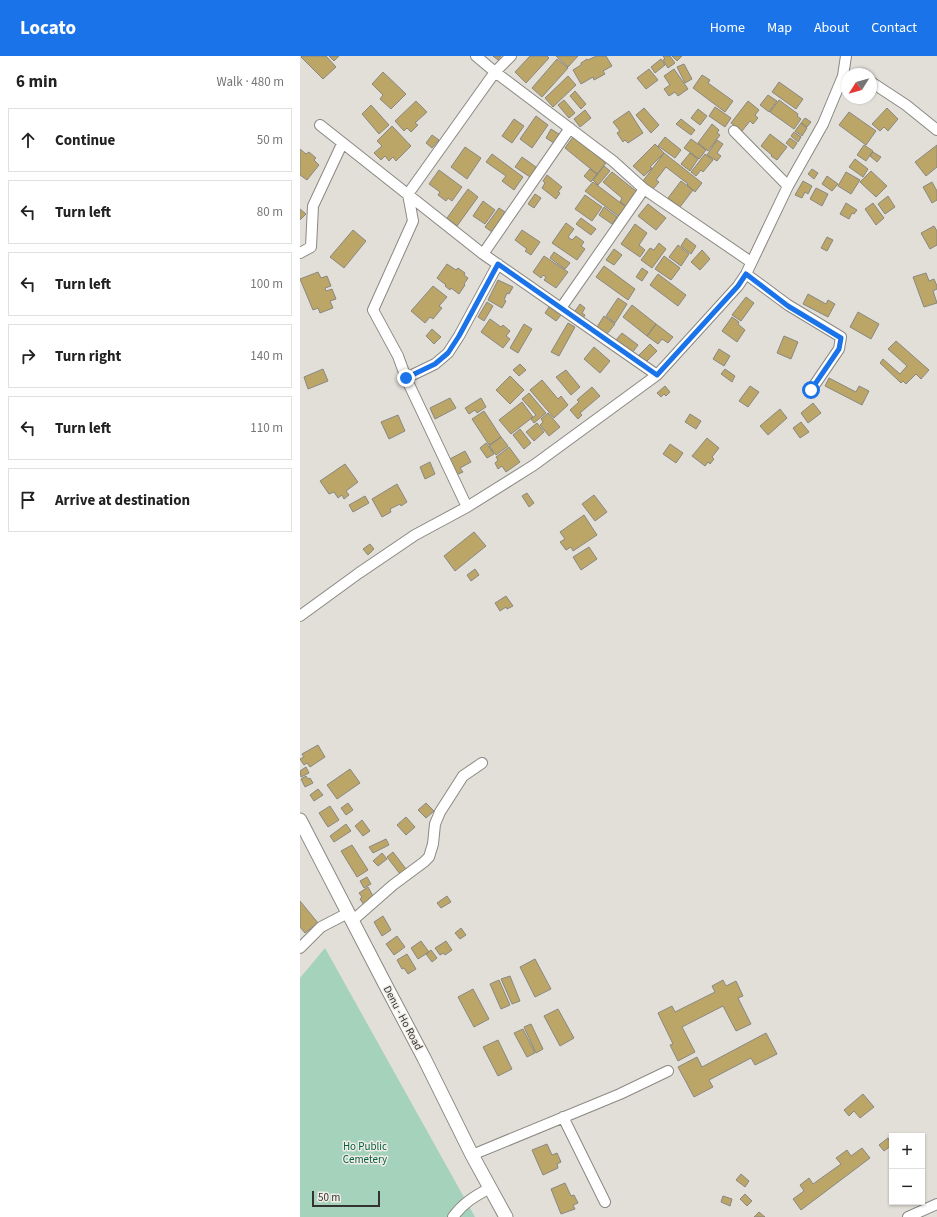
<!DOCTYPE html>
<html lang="en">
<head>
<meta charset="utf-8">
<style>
  :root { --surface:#fff; --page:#f6f6f6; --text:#222; --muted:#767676; --line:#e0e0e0; --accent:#1a73e8 }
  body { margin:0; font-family:"Source Sans 3",sans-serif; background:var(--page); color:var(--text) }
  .controls { position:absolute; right:12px; bottom:12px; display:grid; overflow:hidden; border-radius:0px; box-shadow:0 1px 3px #0004 }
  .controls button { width:36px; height:36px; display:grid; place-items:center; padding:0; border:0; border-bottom:1px solid var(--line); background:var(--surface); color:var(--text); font:20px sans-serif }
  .compass { position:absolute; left:541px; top:12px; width:36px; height:36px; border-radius:50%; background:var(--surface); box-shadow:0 1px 3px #0004; rotate:233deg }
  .scale { position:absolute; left:12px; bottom:10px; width:68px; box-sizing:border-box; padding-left:4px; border:2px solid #343331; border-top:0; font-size:11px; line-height:14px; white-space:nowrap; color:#343331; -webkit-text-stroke:3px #efede6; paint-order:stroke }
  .stop { position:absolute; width:12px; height:12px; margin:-9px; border:3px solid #1a73e8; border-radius:50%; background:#fff }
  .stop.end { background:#1a73e8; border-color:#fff; box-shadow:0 1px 4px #0008 }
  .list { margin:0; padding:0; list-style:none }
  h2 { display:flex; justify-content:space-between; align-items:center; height:52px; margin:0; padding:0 16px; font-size:17px }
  h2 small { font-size:13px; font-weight:400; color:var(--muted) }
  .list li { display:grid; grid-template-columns:26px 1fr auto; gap:12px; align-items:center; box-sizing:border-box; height:64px; margin:0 8px 8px; padding:0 8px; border:1px solid var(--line); border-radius:0px }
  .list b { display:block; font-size:15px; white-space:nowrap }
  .list em { font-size:13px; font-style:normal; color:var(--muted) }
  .icon { flex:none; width:22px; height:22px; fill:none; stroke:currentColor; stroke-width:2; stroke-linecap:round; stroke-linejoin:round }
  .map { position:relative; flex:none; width:637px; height:1161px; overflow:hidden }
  header { display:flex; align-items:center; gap:24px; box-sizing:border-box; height:56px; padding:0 20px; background:var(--accent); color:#fff }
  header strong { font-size:19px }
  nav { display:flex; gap:22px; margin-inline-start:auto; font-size:14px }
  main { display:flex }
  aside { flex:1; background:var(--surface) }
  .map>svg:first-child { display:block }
  .green { fill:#a5d2bb }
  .building { fill:#bca667; stroke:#898782 }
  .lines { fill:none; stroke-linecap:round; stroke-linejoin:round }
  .minor-casing { stroke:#8a8882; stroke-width:12 }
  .major-casing { stroke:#8a8882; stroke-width:15 }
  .minor { stroke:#fff; stroke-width:10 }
  .major { stroke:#fff; stroke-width:13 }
  .route { stroke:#1a73e8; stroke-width:5 }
  .labels { text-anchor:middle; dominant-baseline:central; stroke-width:3; stroke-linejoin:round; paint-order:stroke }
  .street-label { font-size:11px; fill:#343331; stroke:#efede6 }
  .park-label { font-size:11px; fill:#076141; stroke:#efede6 }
</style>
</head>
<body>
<header>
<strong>Locato</strong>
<nav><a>Home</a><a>Map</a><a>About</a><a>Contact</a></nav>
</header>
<main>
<aside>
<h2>6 min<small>Walk · 480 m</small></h2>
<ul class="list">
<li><svg class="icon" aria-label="ahead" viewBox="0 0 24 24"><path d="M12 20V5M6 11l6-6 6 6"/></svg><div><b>Continue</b></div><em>50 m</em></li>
<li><svg class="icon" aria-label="left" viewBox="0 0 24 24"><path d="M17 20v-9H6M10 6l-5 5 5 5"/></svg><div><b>Turn left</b></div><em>80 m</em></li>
<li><svg class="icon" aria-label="left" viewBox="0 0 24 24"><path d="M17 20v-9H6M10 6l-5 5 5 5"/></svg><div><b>Turn left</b></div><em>100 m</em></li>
<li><svg class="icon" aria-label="right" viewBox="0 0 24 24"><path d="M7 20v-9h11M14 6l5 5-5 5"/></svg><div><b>Turn right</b></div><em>140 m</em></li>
<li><svg class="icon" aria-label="left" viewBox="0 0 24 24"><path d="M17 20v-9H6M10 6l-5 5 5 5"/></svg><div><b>Turn left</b></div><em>110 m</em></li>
<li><svg class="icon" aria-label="arrive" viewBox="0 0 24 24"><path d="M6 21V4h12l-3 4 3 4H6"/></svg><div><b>Arrive at destination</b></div></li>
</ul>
</aside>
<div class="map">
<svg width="637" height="1161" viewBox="0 0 637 1161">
  <rect width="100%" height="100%" fill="#e2dfd9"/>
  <path class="green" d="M25,892L175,1161H0V922Z"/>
  <path class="building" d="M2,0H26L36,11L23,23L1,1Z
    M29,0H39L34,5Z
    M193,0H201L198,4Z
    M230,0H247L249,2L226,27L215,16Z
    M256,0H278L268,11Z
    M296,0H306L312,10L303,15L305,18L294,24L293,21L281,28L273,14L281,9V7L287,3L288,4Z
    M363,0H370L375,7L368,12L363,4L365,3Z
    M372,0H382L377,5Z
    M257,3L268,12L242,41L232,32Z
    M361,3L365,9L355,17L351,11Z
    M384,8L392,23L385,27L377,11Z
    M349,13L358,24L346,33L337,22Z
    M374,13L388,33L378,40L375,36L369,40L364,33L370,29L364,20Z
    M83,16L106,38L91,53L80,43L83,39L72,28Z
    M402,19L410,24L408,27L433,45L425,56L393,32Z
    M268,20L276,29L253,51L245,42Z
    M479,26L503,43L496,53L472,36Z
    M275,35L286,48L281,53L270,40Z
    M468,39L477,45L469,56L460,49Z
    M264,44L275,57L269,62L258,49Z
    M479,44L498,58L497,60L501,63L494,73L470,56Z
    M116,45L127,56L115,67L118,69L111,76L107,72L104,75L95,65Z
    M448,45L459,54L455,59L458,62L453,68L450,65L442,75L431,67Z
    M71,49L89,69L79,78L62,58Z
    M415,51L431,62L425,71L409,60Z
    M344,52L359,69L351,77L336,59Z
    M587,52L598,63L588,75L584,71L580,75L572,68Z
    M398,53L407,60L400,69L391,62Z
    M285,54L291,62L280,71L274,63Z
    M329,55L343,77L328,87L325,84L323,86L317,77L320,75L313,66Z
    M549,56L576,75L566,89L539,69Z
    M236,60L248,69L232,92L220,83Z
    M505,62L511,66L507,71L501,67Z
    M214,63L224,70L212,87L202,80Z
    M381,63L395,74L391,79L376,68Z
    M501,67L507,72L502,80L495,75Z
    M412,68L419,74L417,77L420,79L408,95L398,87Z
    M92,70L111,90L96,105L93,101L89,105L85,100L81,104L74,97L82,90L77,85Z
    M251,73L262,80L257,89L246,82Z
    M494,76L501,81L498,86L491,80Z
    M470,78L487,91L477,104L471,100L472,99L461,90Z
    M132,79L139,84L132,92L126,87Z
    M273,81L306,107L297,118L265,92Z
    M365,81L381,94L375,102L358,90Z
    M490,82L497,87L493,93L486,87Z
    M391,83L406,94L399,103L384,92Z
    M417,84L423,88L417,97L421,100L417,105L407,99Z
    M355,88L364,97L350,111L352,112L344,120L333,110Z
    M564,89L573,95L566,105L557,99Z
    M637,89V111L626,120L615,106Z
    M165,91L181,102L167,123L151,111Z
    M0,93L6,98L9,96L16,102L14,104L19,109L7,124L0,119Z
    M573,96L581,101L577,106L570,100Z
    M364,97L402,127L395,136L387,129L388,128L366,111L356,124L359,126L353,133L343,125Z
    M390,97L398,103L390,115L381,108Z
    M192,98L223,121L214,134L202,125L206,120L186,106Z
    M405,98L413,104L403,116L401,114L396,120L391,116Z
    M222,101L236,111L230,121L215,111Z
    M555,103L568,113L563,121L549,111Z
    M304,110L310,115L298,129L293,124Z
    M290,113L297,118L291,126L284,120Z
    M512,113L518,117L514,123L508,118Z
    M139,114L162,131L152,145L148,142L146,145L138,139L140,136L129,128Z
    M571,115L587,130L576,141L560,126Z
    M312,116L337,136L326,150L320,146L322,142L303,126Z
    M546,116L560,124L551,138L538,130Z
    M247,119L262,131L258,136L260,137L256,143L242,132L245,127L243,125Z
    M527,120L538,128L532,135L522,128Z
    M381,125L393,134L380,151L368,142Z
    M503,125L512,130L508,138L505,136L502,142L495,139Z
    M293,126L326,151L318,160L285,135Z
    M632,126L637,135V144L632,147L623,131Z
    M516,132L528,138L522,150L510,143Z
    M168,133L178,141L157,170L147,162Z
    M235,138L241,142L234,152L228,148Z
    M285,139L302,151L292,165L275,153Z
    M588,140L595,151L585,158L578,148Z
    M183,145L195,154L185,168L173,160Z
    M546,147L557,154L554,158L552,157L549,163L540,158Z
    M573,147L584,162L576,169L565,153Z
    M348,148L366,162L356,174L338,160Z
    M304,151L317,161L312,168L299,159Z
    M199,152L205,156L192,176L185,171Z
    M0,153L6,158L0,164Z
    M281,162L296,173L291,179L276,168Z
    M266,167L274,173L268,181L272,184L276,180L284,186L281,190L285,193L277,204L252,187Z
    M335,168L347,177L339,189L345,194L340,201L321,188Z
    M634,170L637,175V189L630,193L621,177Z
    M53,174L66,185L44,212L30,201Z
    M222,174L240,186L231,199L225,195L227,193L215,184Z
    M527,181L533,184L527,195L521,192Z
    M386,182L396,190L391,198L381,190Z
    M359,187L366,193L352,212L341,204L350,192L354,194Z
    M378,189L389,198L381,210L369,201Z
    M314,193L322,199L314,209L306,204Z
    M402,194L410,203L400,214L391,206Z
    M254,196L270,207L265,213L250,202Z
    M244,200L268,216L256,232L244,224L246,221L243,219L241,222L233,216Z
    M364,200L380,212L371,224L355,213Z
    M147,208L156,214L158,212L165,217L164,219L168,222L164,228L165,229L159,238L151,232L150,234L145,230L146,229L137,222Z
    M304,210L335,233L328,244L296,221Z
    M342,212L348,216L342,225L336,221Z
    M18,216L21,222L27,220L31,230L25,232L26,235L32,233L36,243L30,245L33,252L20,257L18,252L13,254L0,223Z
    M626,217L629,225L634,223L637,230V233L633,235L637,247L624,251L613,221Z
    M358,218L386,239L378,250L350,229Z
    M198,224L213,231L209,238L207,237L204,244L206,245L202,252L188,244Z
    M133,230L147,241L139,250L142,252L133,263L130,261L125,267L111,255Z
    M508,238L526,248L528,244L535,248L528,261L503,248Z
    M446,241L454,247L441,265L432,259Z
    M318,242L327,248L315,267L306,260Z
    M187,246L193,250L184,265L178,261Z
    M280,248L285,252L282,257L285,259L282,264L273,258Z
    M332,249L356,268L347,280L323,261Z
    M249,251L261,259L256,265L245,257Z
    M558,256L579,268L571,283L550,271Z
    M304,260L315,268L307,278L297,271Z
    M432,261L439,266L438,268L445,274L437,286L422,275Z
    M190,263L201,271L203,269L210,275L206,280L210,283L203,292L181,276Z
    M268,267L275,271L259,300L251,296Z
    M224,268L232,273L218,297L210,292Z
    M356,268L373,281L368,287L362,283L358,288L347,280Z
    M132,273L141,281L134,288L126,280Z
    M322,277L338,289L332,297L316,284Z
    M484,280L498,286L491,303L477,297Z
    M596,285L629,314L621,323L616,318L606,328L603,325L601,327L580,307L583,303L600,318L607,310L588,293Z
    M350,288L357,295L346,306L339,299Z
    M294,291L310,305L300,317L284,303Z
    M419,293L430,300L424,310L413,303Z
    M220,308L226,314L219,320L213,314Z
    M23,313L28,325L8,333L4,321Z
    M425,313L435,320L432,326L421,318Z
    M266,314L280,331L271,339L256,321Z
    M210,320L224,334L210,348L196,334Z
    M529,322L556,336L559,330L569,335L562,349L525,330Z
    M242,324L258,343L261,340L268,349L254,362L230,334Z
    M365,330L370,336L366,340L364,338L361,341L357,337Z
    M450,330L459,336L448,351L439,345Z
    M292,331L300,340L280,357L282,359L278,363L270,354L279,346L277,344Z
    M229,337L246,357L234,367L231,363L236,359L222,343Z
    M150,342L156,352L135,363L130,352Z
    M181,342L186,351L177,357L175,354L169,358L165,352Z
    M222,346L233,361L211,378L199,364Z
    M513,347L521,357L508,367L501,357Z
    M480,353L487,362L468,379L460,370Z
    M184,355L201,381L189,389L172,363Z
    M248,357L260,371L249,380L240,369L243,366L241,363Z
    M390,358L401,365L396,373L385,366Z
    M98,359L105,375L89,383L81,366Z
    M501,366L509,376L500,382L493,372Z
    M237,367L244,376L234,385L226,376Z
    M220,373L231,387L224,393L213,379Z
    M201,381L208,390L196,399L189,390Z
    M407,382L419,392L412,401L414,403L410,408L408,406L405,410L392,400Z
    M186,387L194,398L187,402L180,392Z
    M370,388L383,397L376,407L363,398Z
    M209,391L220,406L206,416L202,410L198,413L195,407L198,404L196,401Z
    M165,395L171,406L160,412L163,416L156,419L148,404Z
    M130,406L135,418L125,423L120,411Z
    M45,408L58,426L46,435L49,439L44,443L42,439L38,442L34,436L29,438L20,425Z
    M97,428L107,446L101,450L100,448L90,453L91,456L82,461L72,443Z
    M227,437L234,447L229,451L222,440Z
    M294,439L307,456L295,465L282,448Z
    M65,440L69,447L53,456L49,449Z
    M284,459L297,479L273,495L271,491L266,494L260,486L265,483L260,476Z
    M174,476L186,490L155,515L144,500Z
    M70,488L74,493L68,499L63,493Z
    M289,491L297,503L281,514L273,501Z
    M175,513L179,519L171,525L167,519Z
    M206,540L213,550L207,553L206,551L200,555L195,547Z
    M18,689L25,701L10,711L7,707L4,709L0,703L4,701L2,698Z
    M6,711L9,717L1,721L0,715Z
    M50,713L60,727L37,743L27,729Z
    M6,720L8,723L10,722L13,727L5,731L1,723Z
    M18,733L23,739L14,745L10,739Z
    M48,747L53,754L46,759L41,752Z
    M126,747L134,755L126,762L118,754Z
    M30,750L39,764L28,771L19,757Z
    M106,761L115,771L106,779L97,769Z
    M62,764L70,775L63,780L55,770Z
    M46,768L51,775L34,786L30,780Z
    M86,783L89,789L73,797L69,791Z
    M52,789L68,814L57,821L41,795Z
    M93,796L106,813L100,818L87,801Z
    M82,797L87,803L78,810L73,805Z
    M67,821L71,828L64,832L60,825Z
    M68,831L74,842L64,849L60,843L62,841L59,837Z
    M147,840L151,846L141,852L137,847Z
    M0,845L18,867L5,877L0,871Z
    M83,860L91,874L82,880L74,866Z
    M161,872L166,879L160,883L155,877Z
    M97,880L105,891L94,899L86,888Z
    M121,885L129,896L118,903L111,892Z
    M146,885L152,894L145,899L144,897L140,899L135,892Z
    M131,894L137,902L132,906L126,898Z
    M107,898L116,913L108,918L104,912L102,913L97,904Z
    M235,903L251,933L235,941L220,911Z
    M210,920L220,945L212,948L201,923Z
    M199,924L210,949L201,953L190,928Z
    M423,924L426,930L436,925L443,940L438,942L451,968L436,975L423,950L382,971L395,996L378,1005L370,989L373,988L358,957L372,950L375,956L415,936L412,930Z
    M173,933L189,963L174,971L158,941Z
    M258,953L274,982L260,990L244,960Z
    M231,968L243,993L236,997L224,971Z
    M223,973L235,997L227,1001L214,977Z
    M466,977L477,998L455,1009L451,1002L409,1024L413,1031L394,1041L378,1011L397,1001L402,1011Z
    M198,984L212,1013L198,1020L183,991Z
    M563,1038L574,1051L560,1062L554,1055L549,1060L544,1054Z
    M588,1082L592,1089L584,1095L579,1089Z
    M247,1088L252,1099L257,1097L261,1106L257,1108L258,1112L243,1119L232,1094Z
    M562,1092L570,1102L501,1154L493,1143L504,1135L500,1129L509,1122L513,1128L541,1108L536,1102L547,1094L551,1100Z
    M441,1118L449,1125L445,1131L436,1124Z
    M265,1127L271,1140L274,1139L278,1147L273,1149L275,1153L261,1158L251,1133Z
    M445,1138L452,1145L447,1150L440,1143Z
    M423,1140L432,1143L430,1150L421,1146Z
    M459,1156L465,1161H454Z"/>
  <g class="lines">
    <g class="minor-casing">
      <path id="minor" d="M176,0L195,16L313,105L344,133L451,206
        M571,26L606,49L637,74
        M20,69L183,198L357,319
        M434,75L488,130
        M0,197L11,191L13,150L42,88
        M183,198L270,72
        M446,218L488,249L541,281L539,293L511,334
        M261,252L344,133
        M106,322L135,308L148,297L159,280L198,208
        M167,451L106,322L98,300L73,254L113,165L108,138L195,16L211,0
        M0,560L59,517L115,479L167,451L234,409L357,319L438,230L446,218L488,130L523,68L543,20L546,0
        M52,865L93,829L124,806L129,801L133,788L135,768L140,756L163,720L182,707
        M0,892L21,871L48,857
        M263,1061L305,1146
        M172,1099L320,1038L368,1015
        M153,1161C163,1147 175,1140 190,1132
        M608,1161L637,1148"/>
    </g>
    <g class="major-casing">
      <path id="major" d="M0,764L86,930L124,1002L172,1099L206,1161"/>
    </g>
    <use href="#minor" class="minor"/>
    <use href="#major" class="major"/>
  </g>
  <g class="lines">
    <path class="route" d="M106,322L135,308L148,297L159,280L198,208L357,319L438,230L446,218L488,250L541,282L539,293L511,334"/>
  </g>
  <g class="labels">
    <g class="street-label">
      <text transform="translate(103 962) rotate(62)">Denu - Ho Road</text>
    </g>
    <g class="park-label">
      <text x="65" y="1090">Ho Public<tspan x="65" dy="13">Cemetery</tspan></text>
    </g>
  </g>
</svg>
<div class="controls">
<button>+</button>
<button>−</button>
</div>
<svg class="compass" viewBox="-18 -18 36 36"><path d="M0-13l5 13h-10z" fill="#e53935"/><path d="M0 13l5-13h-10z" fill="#767676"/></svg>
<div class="scale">50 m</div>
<div class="stop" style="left:511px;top:334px"></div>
<div class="stop end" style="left:106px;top:322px"></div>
</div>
</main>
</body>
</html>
